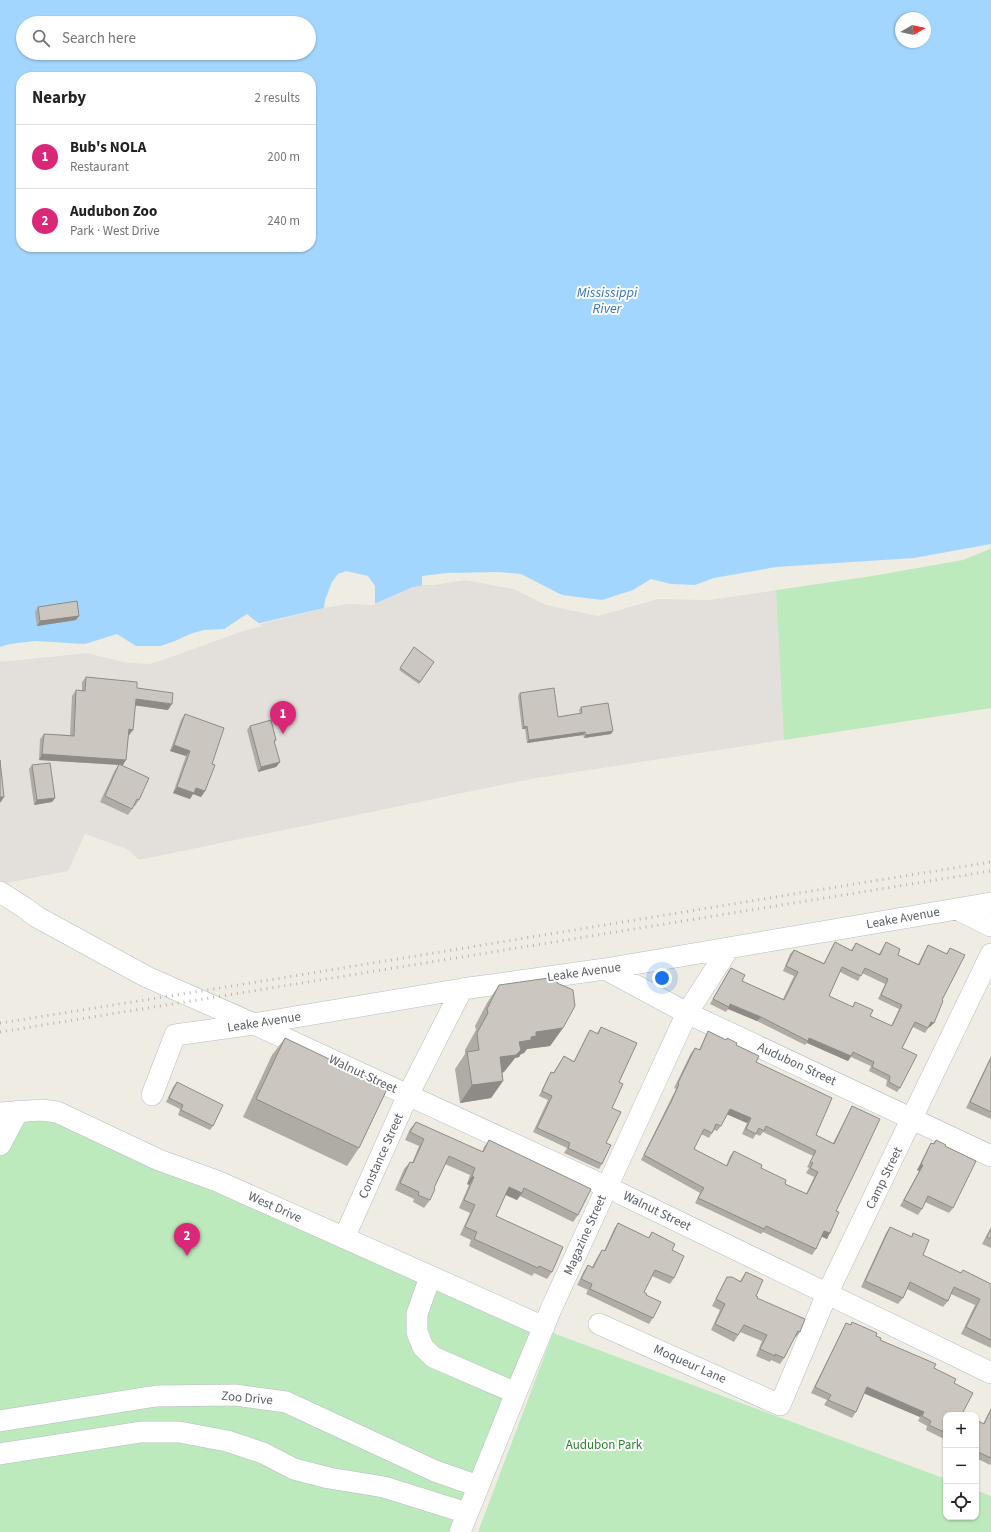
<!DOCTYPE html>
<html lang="en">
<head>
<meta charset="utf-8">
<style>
  :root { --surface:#fff; --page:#f2f2f2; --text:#222; --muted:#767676; --line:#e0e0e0; --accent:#db2777 }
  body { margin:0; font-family:"Source Sans 3",sans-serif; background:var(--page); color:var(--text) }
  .controls { position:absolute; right:12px; bottom:12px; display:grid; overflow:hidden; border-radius:8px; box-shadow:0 1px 3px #0004 }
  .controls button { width:36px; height:36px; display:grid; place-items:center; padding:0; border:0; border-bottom:1px solid var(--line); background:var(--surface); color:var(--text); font:20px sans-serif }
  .compass { position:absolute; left:895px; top:12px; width:36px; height:36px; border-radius:50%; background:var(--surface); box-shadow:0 1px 3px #0004; rotate:81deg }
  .you { position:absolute; left:662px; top:978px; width:14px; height:14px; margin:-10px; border:3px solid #fff; border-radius:50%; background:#1a73e8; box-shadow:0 0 0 6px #1a73e833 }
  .badge { display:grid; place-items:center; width:26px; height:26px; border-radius:50%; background:var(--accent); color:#fff; font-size:13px; font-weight:700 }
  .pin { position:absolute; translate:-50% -33px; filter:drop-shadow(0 1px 2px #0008) }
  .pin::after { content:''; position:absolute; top:21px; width:14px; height:12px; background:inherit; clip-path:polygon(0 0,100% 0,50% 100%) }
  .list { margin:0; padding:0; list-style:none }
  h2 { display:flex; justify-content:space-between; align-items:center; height:52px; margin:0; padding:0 16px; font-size:17px }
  h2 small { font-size:13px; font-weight:400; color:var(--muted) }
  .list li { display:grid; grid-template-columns:26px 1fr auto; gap:12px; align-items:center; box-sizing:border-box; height:64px; padding:0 16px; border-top:1px solid var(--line) }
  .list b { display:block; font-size:15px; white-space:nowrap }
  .list p { margin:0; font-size:13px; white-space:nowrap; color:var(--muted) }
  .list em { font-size:13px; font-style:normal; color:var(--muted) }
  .icon { flex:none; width:22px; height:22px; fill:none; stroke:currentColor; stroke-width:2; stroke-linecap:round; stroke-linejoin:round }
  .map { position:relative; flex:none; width:991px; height:1532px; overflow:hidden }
  .search { position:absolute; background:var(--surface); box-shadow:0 1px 3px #0004; left:16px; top:16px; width:300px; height:44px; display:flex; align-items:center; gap:10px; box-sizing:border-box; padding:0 14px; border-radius:22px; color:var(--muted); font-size:15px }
  .panel { position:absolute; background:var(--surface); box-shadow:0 1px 3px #0004; left:16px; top:72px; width:300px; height:180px; border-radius:16px }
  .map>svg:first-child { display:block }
  .industrial { fill:#e3e0db }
  .green { fill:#bdeabd }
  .water { fill:#a3d6ff; fill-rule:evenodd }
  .pier { fill:#efede3 }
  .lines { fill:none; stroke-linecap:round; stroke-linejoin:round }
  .minor-casing { stroke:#b8bbc1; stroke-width:22 }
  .minor { stroke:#fff; stroke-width:21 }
  .rail { stroke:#b5b6b6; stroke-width:3; stroke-dasharray:1 5; stroke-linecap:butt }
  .wall { fill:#afaba5; fill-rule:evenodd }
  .shaded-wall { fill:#8e8b86 }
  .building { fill:#cbc7c0; stroke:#8e8b86; fill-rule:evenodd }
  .labels { text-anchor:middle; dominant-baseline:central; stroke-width:4; stroke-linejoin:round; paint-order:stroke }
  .street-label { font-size:13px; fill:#5b6065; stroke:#fff }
  .park-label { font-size:13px; fill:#2c8430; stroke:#fff }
  .water-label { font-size:14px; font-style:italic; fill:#3676bc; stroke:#fff }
</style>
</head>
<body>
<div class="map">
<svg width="991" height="1532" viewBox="0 0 991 1532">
  <rect width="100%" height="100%" fill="#efede3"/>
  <path class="industrial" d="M465,578L658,597L776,588L991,708L531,779L139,860L127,849L85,834L68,871L6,883L0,882V660L261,624L324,608L349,604H374L413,587Z"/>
  <path class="green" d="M991,546V708L784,740L776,588Z
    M57,1112L532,1331L455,1532H0V1113Z
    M553,1333L946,1479V1517H976V1490L991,1496V1532H478Z"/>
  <path class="water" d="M0,0H991V546L963,558L658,597L598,614L515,587L465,578L413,587L374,604H349L324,608L260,623L206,643L87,651L0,660ZM901,18H925V42H901ZM23,23H309V53H23ZM21,77H311V247H21Z"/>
  <path class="pier" d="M991,544L990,549L963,560L872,576L709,600L658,599L598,616L546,605L514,589L465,580L434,585H422V576L447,573L498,572L521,574L562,595L602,600L633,590L651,579L671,584L695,585L714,578L776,567L914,558Z
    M346,571L368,576L375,586V605L349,604L324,608L325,600L332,582L338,574Z
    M247,614L262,626L243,631L157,662L148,664L123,662L87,653L0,662V647L10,644L35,641L85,644L117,634L136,646H161L175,641L190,634L204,630L224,629Z"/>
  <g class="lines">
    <g class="minor-casing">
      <path id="minor" d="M0,892L25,908L37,917L147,977L254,1024L607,1187L991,1373
        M957,909L991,926
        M605,969L687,1013L991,1156
        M152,1095L175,1035L254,1024L462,989L605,969L991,903
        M0,1113L41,1110L57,1112L159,1160L217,1181L544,1327
        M0,1145L18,1111
        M344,1238L408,1095L462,989
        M430,1277L417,1314V1332L423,1347L433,1357L516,1393
        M599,1324L780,1405L827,1294L991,954
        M0,1421L156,1396L235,1395L286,1402L435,1471L478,1486
        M0,1454L141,1432H179L227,1441L263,1453L294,1469L329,1478L384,1487L467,1513
        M460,1532L516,1393L551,1309L607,1187L687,1013L729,948"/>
    </g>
    <use href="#minor" class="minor"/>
    <path class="rail" d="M0,1023C331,971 661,915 991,862
      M0,1032L991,871"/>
  </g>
  <path class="wall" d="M38,607L79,616L76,620L37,626L35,612Z
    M414,647L434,662L419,684L399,670Z
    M86,677L137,688L168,710L135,705L133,730L129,735H128L123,765H122L139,800L135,806H134L128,815L100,802L115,770L119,765L39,760L40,739L44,734L70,735L72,696L76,690L82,691V682Z
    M520,693L558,717L580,714L579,710L581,707L611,734L584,738L583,735L527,743L525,729H522L518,696Z
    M185,714L212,764L205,791L201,797L193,794L190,799L173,793L186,756L170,751L181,720Z
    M250,726L276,740L274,743L280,762L276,767L258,772L247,730Z
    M32,765L55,798L52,802L34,805L29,769Z
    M835,942L851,950L856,943L879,954L883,947L886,942L898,955L918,964L925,950L928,945L946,954L950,948L942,1000L930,1027H929L925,1033L913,1027L902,1048L900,1088L897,1092L886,1086L887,1080L869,1071L871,1066L851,1057L848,1061L807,1043L805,1045L757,1021L728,1009L726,1012L710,1004L728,972L731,968L742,981L783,999L794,976L783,971L790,954L794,950L824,963L832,947ZM840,972L858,981L862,973L885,984L878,999L899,1009L891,1026L870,1016L855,1002L852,1007L829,996Z
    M499,985L563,1028L550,1046L527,1049L524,1053L521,1054L519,1057L515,1058L504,1072L502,1073L503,1081L491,1098L460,1103L455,1069L465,1054V1050L476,1030L475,1026L487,1003Z
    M601,1027L619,1082L612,1108L606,1143L602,1164L599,1169L564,1153L567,1148L533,1132L548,1100L539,1096L548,1077L551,1072L553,1073L564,1056L574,1061L587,1035L590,1030L597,1033Z
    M708,1031L736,1045L756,1062L816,1135L833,1143L849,1112L852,1106L836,1211L827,1239L821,1236L816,1249L812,1255L763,1232L761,1234L695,1203L700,1193L641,1160L667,1107L676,1089L674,1088L691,1053L695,1048L699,1050L705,1037ZM727,1114L747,1123L742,1134L753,1139L756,1134L760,1136L763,1132L813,1156L807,1167L809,1168L806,1173L814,1177L806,1194L785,1184L761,1168L734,1151L730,1156L726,1166L694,1149L701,1134L709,1138L714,1130L717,1131L721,1126Z
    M285,1038L359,1148L347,1166L243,1117L272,1055Z
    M991,1056V1119L966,1108Z
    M177,1082L213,1126L210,1130L178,1115L180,1109L166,1102L173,1087Z
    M416,1122L482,1152L484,1147L489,1140L578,1215L573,1222L520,1196L517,1200L505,1195L496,1216L552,1272L547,1279L534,1273L532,1276L469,1246L471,1240L460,1235L470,1213L459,1208L469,1185L467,1184L470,1175L445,1164L434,1188L430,1200L424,1208L413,1202L414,1199L395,1190L404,1169L410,1162L412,1163L419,1146L405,1140L410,1129Z
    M936,1140L945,1146L953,1208L949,1213L925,1202L922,1209L918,1215L900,1206L919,1171L917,1170L928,1148L931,1143L933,1144Z
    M618,1223L648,1238L652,1232L672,1250L674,1278L670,1284L652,1276L644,1292L646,1295L653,1318L649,1324L586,1294L588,1290L577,1285L584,1271L588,1265L592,1267L598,1256L602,1250L604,1251L614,1229Z
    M890,1227L911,1237L913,1233L923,1255L961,1273L963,1270L991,1284V1348L961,1334L975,1305L951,1294L948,1301L943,1307L907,1289L903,1298L898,1304L861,1287L886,1233Z
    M991,1227V1248L982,1244Z
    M746,1272L757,1298L800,1332L795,1338H794L784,1358L780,1364L771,1360L770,1362L756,1356L762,1341L740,1332L734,1342L711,1330L720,1310L712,1306L723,1284L727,1277L740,1281Z
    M852,1322L876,1336L880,1340L934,1368L954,1383L946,1415V1440L926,1430L927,1426L918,1421L920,1417L864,1393L856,1412L852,1418L824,1405L827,1400L811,1393L846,1323L850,1325Z
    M991,1408V1463L990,1465L976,1458V1420L983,1424Z"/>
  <path class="shaded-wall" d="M79,616L76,620L37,626L40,621Z
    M136,699L172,704L168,710L132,705Z
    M527,726L525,729H522L524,727Z
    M129,729L133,730L129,735H125Z
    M613,731L611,734L584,738L586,735Z
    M585,732L583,735L527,743L529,740Z
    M174,745L190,751L186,756L170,751Z
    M42,754L126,760L123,765L39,760Z
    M280,762L276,767L258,772L261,767Z
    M177,787L196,788L205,791L201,797L193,794L190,799L173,793Z
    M0,797H4L0,803Z
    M55,798L52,802L34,805L37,800Z
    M730,1004L761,1017L757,1021L728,1009Z
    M931,1022L934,1023L930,1027L928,1026Z
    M563,1028L550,1046L527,1049L524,1053L521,1054L519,1057L515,1058L504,1072L488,1075L500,1057L519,1042L531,1037L536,1032Z
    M809,1038L851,1056L848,1061L807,1043Z
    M503,1081L491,1098L460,1103L472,1085Z
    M730,1109L751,1118L747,1123L726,1114Z
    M921,1164L923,1165L919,1171L917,1170Z
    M472,1176L474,1177L469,1185L467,1184Z
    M509,1187L522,1193L517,1200L504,1194Z
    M824,1231L830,1233L827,1239L820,1236Z
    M867,1387L924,1412L920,1417L863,1393Z"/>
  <path class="building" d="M77,601L79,616L40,621L38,607Z
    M414,647L434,662L420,682L400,668Z
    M86,677L137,682V688L173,693L172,704L136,699L133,730L129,729L126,760L42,754L44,734L74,736L76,690L85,691Z
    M554,688L558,717L582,713L581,707L608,703L613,731L586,735L585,732L529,740L527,726L524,727L520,693Z
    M185,714L224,728L212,764L215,765L205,791L196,788L194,793L177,787L190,751L174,745Z
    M271,720L276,740L274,741L280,762L261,767L250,726Z
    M0,760L4,797H0Z
    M50,763L55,798L37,800L32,765Z
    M119,764L149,778L139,800L137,799L132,809L105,796Z
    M835,942L852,951L856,943L880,955L886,942L900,949L898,955L919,965L928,945L947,954L950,948L965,955L942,1000L943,1001L934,1023L931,1022L928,1028L915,1022L902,1048L917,1055L900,1088L889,1082L890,1076L872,1067L874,1062L853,1052L851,1056L809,1038L808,1041L761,1017L730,1004L729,1007L713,999L731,968L745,975L742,981L784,1000L798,972L786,966L794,950L824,964ZM842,967L861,976L865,968L888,979L881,995L902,1005L892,1026L870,1016L873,1010L855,1002L853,1007L829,996Z
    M556,977L557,983L573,990L575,1006L563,1028L536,1032V1036L531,1037V1040L519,1042L521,1050L516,1055L500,1057L503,1081L472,1085L467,1052L479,1050L477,1033L488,1013L487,1009L499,985Z
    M601,1027L637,1043L619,1082L623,1084L612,1108L621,1112L606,1143L611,1145L602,1164L568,1148L570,1143L537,1128L552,1096L542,1091L551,1072L554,1073L564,1056L574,1062L590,1030L598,1034Z
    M708,1031L726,1040L727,1038L737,1043L736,1045L759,1056L756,1062L832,1098L816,1135L834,1144L852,1106L880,1119L855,1172L836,1211L839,1212L830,1233L824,1231L816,1249L766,1226L764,1229L698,1198L704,1188L644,1155L671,1102L679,1084L678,1083L695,1048L700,1050ZM730,1109L751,1118L746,1129L756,1134L759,1128L764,1131L766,1126L816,1151L810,1162L813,1163L810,1168L818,1172L807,1194L785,1184L786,1180L761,1168L762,1165L734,1151L727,1166L694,1149L704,1129L712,1133L716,1124L721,1126Z
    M285,1038L388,1087L359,1148L256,1099Z
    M991,1058V1112L970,1102Z
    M177,1082L223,1105L213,1126L181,1110L183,1105L169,1098Z
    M416,1122L483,1152L489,1140L591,1189L578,1215L524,1188L522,1193L509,1187L496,1216L563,1247L552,1272L539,1266L538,1268L474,1239L477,1232L465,1227L475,1205L464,1200L474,1177L472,1176L475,1168L449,1156L434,1188L435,1189L430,1200L418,1195L419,1192L400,1183L410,1162L413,1163L424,1139L410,1132Z
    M936,1140L946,1145L945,1146L976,1161L953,1208L928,1196L922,1209L904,1200L923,1165L921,1164L931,1143L934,1144Z
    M618,1223L649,1238L652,1232L675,1244L672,1250L684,1256L674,1278L655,1270L644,1292L647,1294L646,1295L661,1302L653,1318L590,1289L592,1284L581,1279L588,1265L593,1268L602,1250L605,1251Z
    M890,1227L912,1237L913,1233L929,1240L923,1255L961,1273L963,1270L991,1284V1340L966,1327L980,1299L954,1287L948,1301L910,1282L903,1298L865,1281Z
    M991,1229V1239L987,1237Z
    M746,1272L763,1280L756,1296L758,1297L757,1298L805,1319L800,1332L798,1331L784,1358L775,1354V1356L760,1349L767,1335L744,1325L738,1335L715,1324L725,1304L716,1299L727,1277H732L741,1282Z
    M852,1322L877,1333L876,1336L881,1338L880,1340L936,1364L934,1368L956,1379L954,1383L973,1393L962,1414L965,1415H946V1433L929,1425L931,1421L922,1416L924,1412L867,1387L856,1412L828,1400L831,1395L815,1387L846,1323L851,1325Z
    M991,1410V1458L976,1451V1420L984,1424Z"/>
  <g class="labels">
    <g class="street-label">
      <text transform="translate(903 918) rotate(-10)">Leake Avenue</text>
      <text transform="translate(584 972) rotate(-8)">Leake Avenue</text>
      <text transform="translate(264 1022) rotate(-9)">Leake Avenue</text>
      <text transform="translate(797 1064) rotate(25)">Audubon Street</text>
      <text transform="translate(363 1074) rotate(25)">Walnut Street</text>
      <text transform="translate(381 1156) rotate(-66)">Constance Street</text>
      <text transform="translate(884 1178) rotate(-64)">Camp Street</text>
      <text transform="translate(275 1207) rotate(24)">West Drive</text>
      <text transform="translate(657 1211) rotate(26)">Walnut Street</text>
      <text transform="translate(585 1235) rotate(-66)">Magazine Street</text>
      <text transform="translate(690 1364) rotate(24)">Moqueur Lane</text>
      <text transform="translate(247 1398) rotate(5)">Zoo Drive</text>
    </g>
    <g class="park-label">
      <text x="604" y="1445">Audubon Park</text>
    </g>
    <g class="water-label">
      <text x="607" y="293">Mississippi<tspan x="607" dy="16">River</tspan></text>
    </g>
  </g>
</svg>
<div class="controls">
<button>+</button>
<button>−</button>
<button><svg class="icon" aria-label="locate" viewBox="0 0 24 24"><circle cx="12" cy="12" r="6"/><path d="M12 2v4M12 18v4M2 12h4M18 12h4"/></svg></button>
</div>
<svg class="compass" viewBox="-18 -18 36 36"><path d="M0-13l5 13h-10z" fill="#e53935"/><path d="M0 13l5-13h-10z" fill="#767676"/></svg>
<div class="you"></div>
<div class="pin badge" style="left:283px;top:734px">1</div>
<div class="pin badge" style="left:187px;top:1256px">2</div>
<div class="search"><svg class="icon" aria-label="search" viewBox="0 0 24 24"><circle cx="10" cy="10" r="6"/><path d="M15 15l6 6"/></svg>Search here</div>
<section class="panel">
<h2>Nearby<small>2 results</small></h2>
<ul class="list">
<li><span class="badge">1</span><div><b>Bub's NOLA</b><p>Restaurant</p></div><em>200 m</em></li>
<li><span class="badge">2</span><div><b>Audubon Zoo</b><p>Park · West Drive</p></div><em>240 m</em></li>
</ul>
</section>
</div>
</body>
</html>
